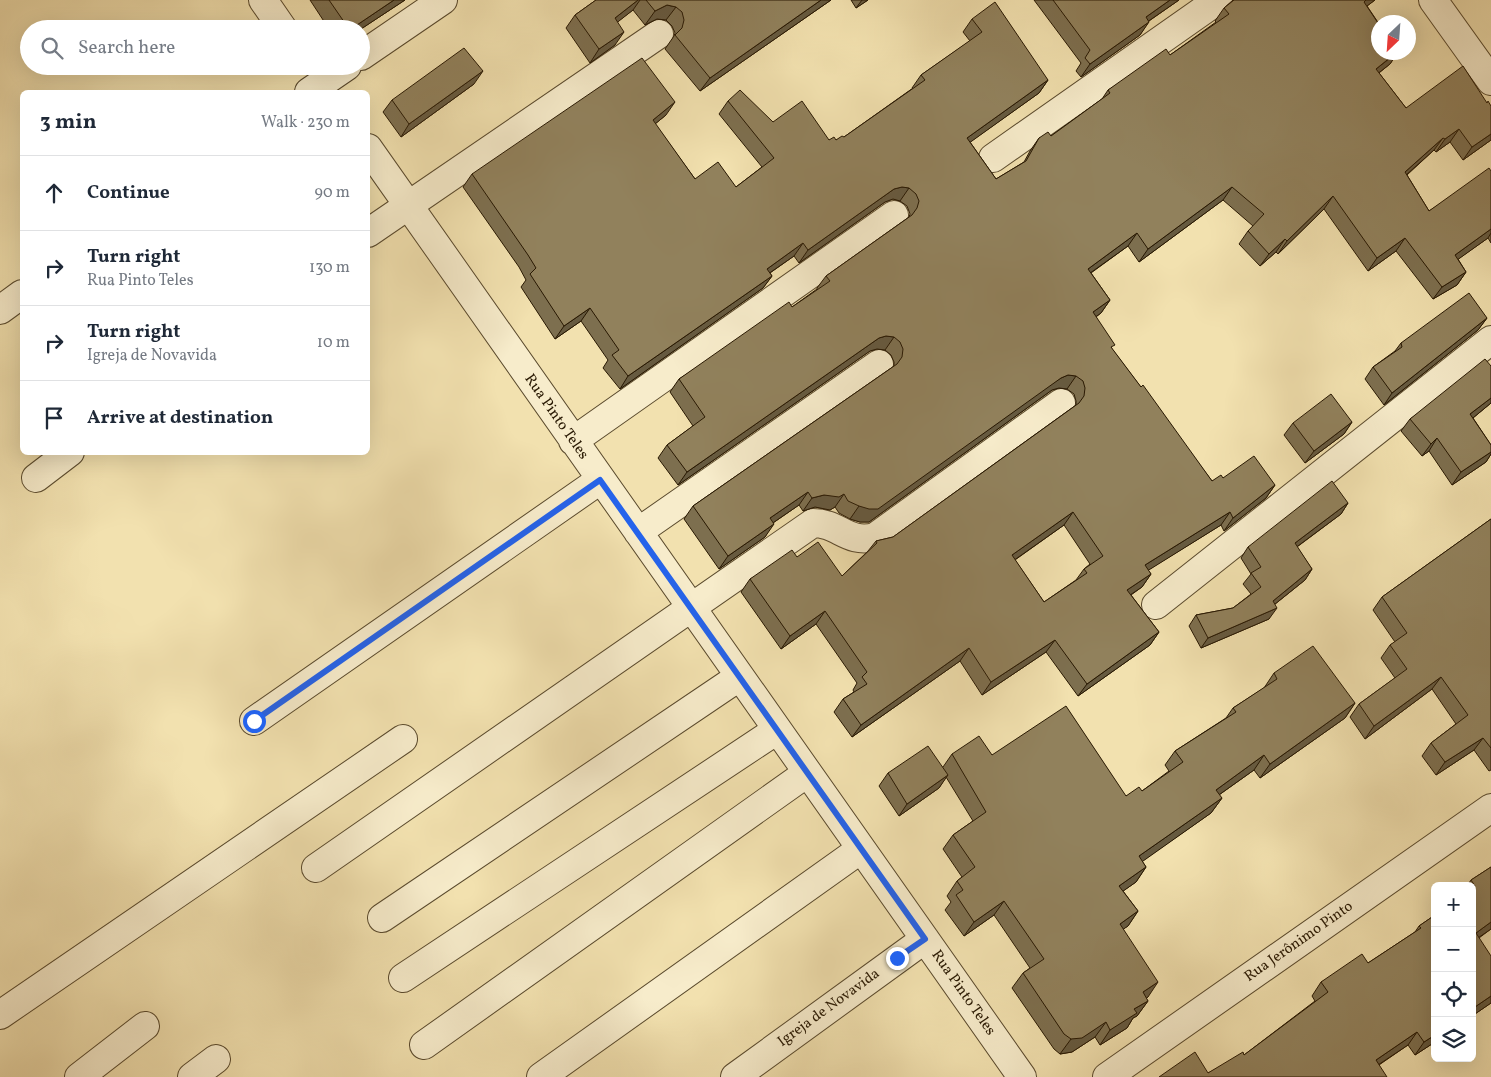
<!DOCTYPE html>
<html lang="en">
<head>
<meta charset="utf-8">
<style>
  :root { --surface:#fff; --page:#f2f2f3; --text:#1f2937; --muted:#747a83; --line:#e0e1e3 }
  body { margin:0; font-family:Vollkorn,serif; background:var(--page); color:var(--text) }
  .controls { position:absolute; right:15px; bottom:15px; display:grid; overflow:hidden; border-radius:8px; box-shadow:0 5px 20px #0002 }
  .controls button { width:45px; height:45px; display:grid; place-items:center; padding:0; border:0; border-bottom:1px solid var(--line); background:var(--surface); color:var(--text); font:25px sans-serif }
  .compass { position:absolute; left:1371px; top:15px; width:45px; height:45px; border-radius:50%; background:var(--surface); box-shadow:0 5px 20px #0002; rotate:205deg }
  .stop { position:absolute; width:15px; height:15px; margin:-11px; border:4px solid #2563eb; border-radius:50%; background:#fff }
  .stop.end { background:#2563eb; border-color:#fff; box-shadow:0 1px 5px #0008 }
  .list { margin:0; padding:0; list-style:none }
  h2 { display:flex; justify-content:space-between; align-items:center; height:65px; margin:0; padding:0 20px; font-size:21px }
  h2 small { font-size:16px; font-weight:400; color:var(--muted) }
  .list li { display:grid; grid-template-columns:32px 1fr auto; gap:15px; align-items:center; box-sizing:border-box; height:75px; padding:0 20px; border-top:1px solid var(--line) }
  .list b { display:block; font-size:19px; white-space:nowrap }
  .list p { margin:0; font-size:16px; white-space:nowrap; color:var(--muted) }
  .list em { font-size:16px; font-style:normal; color:var(--muted) }
  .icon { flex:none; width:28px; height:28px; fill:none; stroke:currentColor; stroke-width:2; stroke-linecap:round; stroke-linejoin:round }
  .map { position:relative; flex:none; width:1491px; height:1077px; overflow:hidden }
  .search { position:absolute; background:var(--surface); box-shadow:0 5px 20px #0002; left:20px; top:20px; width:350px; height:55px; display:flex; align-items:center; gap:12px; box-sizing:border-box; padding:0 18px; border-radius:28px; color:var(--muted); font-size:19px }
  .panel { position:absolute; background:var(--surface); box-shadow:0 5px 20px #0002; left:20px; top:90px; width:350px; height:365px; border-radius:8px }
  .map>svg:first-child { display:block }
  .lines { fill:none; stroke-linecap:round; stroke-linejoin:round }
  .minor-casing { stroke:#5a4a2d; stroke-width:30 }
  .minor { stroke:#f7eccb; stroke-width:28 }
  .wall { fill:#7d6f4f; stroke:#281802; fill-rule:evenodd }
  .shaded-wall { fill:#665a40; stroke:#281802 }
  .building { fill:#91815c; stroke:#281802; fill-rule:evenodd }
  .route { stroke:#2563eb; stroke-width:6 }
  .labels { text-anchor:middle; dominant-baseline:central; stroke-width:4; stroke-linejoin:round; paint-order:stroke }
  .street-label { font-size:15px; fill:#281802; stroke:#f7eccb }
</style>
</head>
<body>
<div class="map">
<svg width="1491" height="1077" viewBox="0 0 1491 1077">
  <rect width="100%" height="100%" fill="#f2e1af"/>
  <filter id="stains"><feTurbulence type="fractalNoise" baseFrequency=".004" numOctaves="4"/><feColorMatrix values="0 0 0 0 .2 0 0 0 0 .09 0 0 0 0 .02 0 0 0 .5 -.17"/></filter>
  <radialGradient id="worn" r=".72"><stop offset=".6" stop-color="#630" stop-opacity="0"/><stop offset="1" stop-color="#630" stop-opacity=".3"/></radialGradient>
  <g class="lines">
    <g class="minor-casing">
      <path id="minor" d="M263,0L283,29
        M1433,0L1491,81
        M361,56L443,0
        M309,92L347,66
        M368,148L1022,1077
        M993,158L1218,0
        M368,233L659,34
        M0,310L22,294
        M573,441L894,215
        M36,478L70,452
        M638,532L879,364
        M1156,605L1491,340
        M254,721L600,480
        M316,868L813,523C839,523 847,544 875,537L1061,403
        M382,918L739,677
        M403,978L777,730
        M0,1015L403,739
        M424,1045L807,773
        M79,1077L145,1026
        M192,1077L216,1059
        M541,1077L861,849
        M735,1077L925,939
        M1107,1077L1491,808"/>
    </g>
    <use href="#minor" class="minor"/>
  </g>
  <path class="wall" d="M310,0H405L361,29H329Z
    M596,0H831L700,91L665,49L674,36L675,33L672,26L666,20L657,19L645,25L633,10L617,22L615,45L590,63L566,28L575,15Z
    M851,0H868L856,8Z
    M1034,0H1179L1149,21L1140,35L1081,77L1076,71L1081,63Z
    M1233,0H1375L1367,6L1398,52L1390,64L1379,73L1406,108L1487,103L1491,106V140L1463,160L1450,142L1436,152L1434,150L1407,175L1429,211L1491,171V243L1488,238L1458,259L1466,272L1457,285L1433,299L1396,251L1368,271L1324,209L1278,254L1276,252L1260,266L1239,244L1248,231L1253,226L1223,200L1139,262L1128,246L1091,273L1110,300L1101,313L1096,317L1112,349L1212,481L1223,478L1275,485L1266,498L1224,531L1221,525L1148,570L1151,574L1142,587L1131,595L1159,632L1150,645L1078,696L1046,652L982,695L960,661L852,737L834,712L843,699L854,692L853,690L857,683L816,624L781,649L741,592L750,579L797,557L842,576L868,551L876,541L893,537L1076,405V401L1074,394L1067,389L1059,388L1052,390L869,522H860L850,519L839,513L835,507L830,510L815,507L803,511L799,505L773,523L765,537L719,569L684,519L693,506L894,366V362L891,355L885,350L877,349L870,351L678,485L658,458L667,445L693,426L670,392L679,379L792,307L817,289V288L826,276L909,217L910,214L907,206L900,201L893,199L885,202L799,263L794,256L770,273L772,276L763,288L620,389L603,368L608,360L581,321L555,339L521,287L526,280L519,267L463,187L472,174L666,115L655,124L695,179L736,187L762,167L719,114L728,101L773,122L829,140H836L844,137L913,88H912L921,75L970,41L963,32L972,19L1048,80L1039,93L970,142L996,179L1024,162L1030,151L1039,138L1051,136L1102,99L1108,90L1170,55L1216,22L1215,21L1224,8ZM1064,525L1090,564L1084,569L1076,580L1044,602L1015,560Z
    M474,84L401,137L383,112L392,100Z
    M1487,318L1478,330L1384,405L1365,379L1373,367L1395,351L1401,343Z
    M1491,366V403L1473,418L1491,445V454L1486,462L1452,485L1429,451L1422,456L1401,431L1410,419Z
    M1352,422L1344,434L1305,463L1284,435L1293,423Z
    M1348,503L1341,514L1297,547L1312,569L1305,580L1274,605L1269,619L1201,648L1189,626L1196,615L1233,608L1251,594L1243,584L1251,574L1241,558L1248,547Z
    M1491,519V770L1489,771L1474,750L1436,775L1422,756L1431,743L1456,724L1432,689L1365,739L1350,717L1359,704L1395,678L1381,658L1390,645L1395,642L1373,610L1382,597Z
    M1274,673L1355,703L1345,718L1260,778L1254,770L1219,795L1222,798L1211,813L1142,861L1146,867L1136,882L1123,891L1138,911L1128,926L1123,929L1148,997L1146,998L1148,1001L1137,1016L1133,1018L1127,1028L1100,1045L1095,1037L1072,1052L1060,1054L1054,1049L1012,988L1023,973L1030,968L994,915L964,936L945,910L951,902L947,896L957,881L962,877L943,849L953,835L973,821L946,777L939,788L899,816L879,786L888,773L943,767L952,754L992,755L1126,796L1142,791L1169,771L1165,765L1175,751L1226,718L1233,708L1264,688Z
    M1491,867V929L1479,938L1491,1003L1472,1016V886H1467L1471,880Z
    M1435,915V1042L1415,1055L1408,1045L1379,1065L1208,1073L1244,1055L1315,1001L1312,996L1321,982L1368,963L1415,932L1419,926Z"/>
  <path class="shaded-wall" d="M394,0H405L361,29H351Z
    M638,0H640L633,10L605,32L615,18Z
    M821,0H831L700,91L710,78Z
    M862,0H868L856,8Z
    M1170,0H1179L1137,29L1146,17Z
    M1366,0H1375L1355,15L1364,2Z
    M667,5L676,7L666,20L657,19L645,25L655,11Z
    M1149,22L1140,35L1081,77L1090,64Z
    M624,32L615,45L590,63L599,49Z
    M1398,52L1390,64L1367,82L1376,69Z
    M483,71L474,84L401,137L409,124Z
    M1048,80L1039,93L958,151L967,138Z
    M675,102L666,115L644,133L653,120Z
    M1459,129L1450,142L1436,152L1445,139Z
    M1491,134V140L1463,160L1472,147Z
    M1443,138L1434,150L1396,184L1405,172Z
    M902,187L909,188L900,201L893,199L885,202L799,263L808,250L894,189Z
    M1232,187L1223,200L1139,262L1148,249Z
    M1333,196L1324,209L1278,254L1287,241Z
    M1491,229V233L1488,238L1446,268L1455,255Z
    M1137,233L1128,246L1079,281L1088,269Z
    M1405,238L1396,251L1368,271L1377,258Z
    M1285,239L1276,252L1260,266L1269,254Z
    M803,243L794,256L758,281L767,269Z
    M1466,272L1457,285L1433,299L1442,287Z
    M772,276L763,288L620,389L628,376Z
    M1110,300L1101,313L1084,325L1093,312Z
    M590,308L581,321L555,339L564,326Z
    M1487,318L1478,330L1384,405L1392,393Z
    M886,336L894,337L885,350L877,349L870,351L678,485L687,472L879,338Z
    M1068,375L1076,376L1067,389L1059,388L1052,390L869,522H860L850,519L859,506L1061,378Z
    M1491,398V403L1462,427L1470,414Z
    M1352,422L1344,434L1305,463L1314,451Z
    M1437,438L1429,451L1422,456L1431,444Z
    M1491,452V454L1486,462L1452,485L1461,472Z
    M1275,485L1266,498L1224,531L1233,518Z
    M808,492L799,505L761,531L770,518Z
    M844,494L835,507L830,510L815,507L803,511L812,498L824,495Z
    M1348,503L1341,514L1287,554L1295,543Z
    M1073,512L1064,525L1003,568L1012,555Z
    M1230,512L1221,525L1136,578L1145,565Z
    M774,524L765,537L719,569L728,556Z
    M1312,569L1305,580L1265,612L1273,601Z
    M1151,574L1142,587L1118,603L1127,590Z
    M1277,608L1269,619L1201,648L1208,638Z
    M825,611L816,624L781,649L790,636Z
    M1159,632L1150,645L1078,696L1087,684Z
    M1055,640L1046,652L982,695L991,682Z
    M969,648L960,661L852,737L861,725Z
    M1441,677L1432,689L1365,739L1374,726Z
    M1355,703L1345,718L1260,778L1270,764Z
    M1483,738L1474,750L1436,775L1445,762Z
    M1264,755L1254,770L1206,804L1216,790Z
    M948,775L939,788L899,816L907,804Z
    M1222,798L1211,813L1129,871L1139,856Z
    M1146,867L1136,882L1109,901L1119,886Z
    M1004,901L994,915L964,936L974,922Z
    M1138,911L1128,926L1109,939L1120,924Z
    M1491,922V929L1472,942L1476,933Z
    M1158,982L1148,997L1132,1007L1143,992Z
    M1491,996V1003L1472,1016V1009Z
    M1148,1001L1137,1016L1133,1018L1127,1028L1100,1045L1110,1030L1134,1009Z
    M1106,1022L1095,1037L1072,1052L1060,1054L1071,1039Z
    M1417,1032L1408,1045L1366,1073L1376,1060Z
    M1435,1035V1042L1415,1055L1424,1042Z"/>
  <path class="building" d="M329,0H394L351,29H349Z
    M596,0H638L615,18L624,32L599,49L575,15Z
    M646,0H821L710,78L675,35L682,28L684,20L682,12L676,7L667,5L655,11Z
    M1053,0H1170L1146,17L1149,22L1090,64L1085,58L1090,50Z
    M1234,0H1366L1364,2L1378,23V52H1397L1376,69L1406,108L1463,66L1487,103L1488,101L1491,106V134L1472,147L1459,129L1445,139L1443,138L1405,172L1429,211L1489,168L1491,171V229L1455,255L1466,272L1442,287L1405,238L1377,258L1333,196L1287,241L1285,239L1269,254L1248,231L1264,214L1232,187L1148,249L1137,233L1088,269L1110,300L1093,312L1115,345L1111,347L1141,387L1143,385L1212,481L1221,475L1223,478L1254,456L1275,485L1233,518L1230,512L1145,565L1151,574L1127,590L1159,632L1087,684L1055,640L991,682L969,648L861,725L843,699L867,684L862,677L867,672L825,611L790,636L750,579L792,550L797,557L818,542L842,576L877,543L876,541L893,537L1079,403L1084,396L1085,388L1083,381L1076,376L1068,375L1061,378L878,509H869L859,506L848,501L844,494L839,497L824,495L812,498L808,492L770,518L774,524L728,556L693,506L897,364L902,357L903,349L900,342L894,337L886,336L879,338L687,472L667,445L705,417L679,379L789,302L792,307L830,281L826,276L912,215L917,208L919,201L916,194L909,188L902,187L894,189L808,250L803,243L767,269L772,276L628,376L612,355L619,350L590,308L564,326L530,274L536,268L528,255L472,174L642,58L675,102L653,120L695,179L718,162L736,187L774,158L728,101L740,90L773,122L802,101L829,140L834,137L836,140L842,136L844,137L925,80L921,75L982,32L972,19L995,2L1048,80L967,138L996,179L1026,161L1039,138L1048,132L1051,136L1110,93L1108,90L1166,49L1170,55L1229,14L1224,8ZM1073,512L1103,556L1084,569L1087,573L1044,602L1012,555Z
    M464,48L483,71L409,124L392,100Z
    M1469,293L1487,318L1392,393L1373,367L1402,347L1401,343Z
    M1485,359L1491,366V398L1470,414L1491,445V452L1461,472L1437,438L1431,444L1410,419Z
    M1331,394L1352,422L1314,451L1293,423Z
    M1332,481L1348,503L1295,543L1312,569L1273,601L1277,608L1208,638L1196,615L1233,608L1261,587L1251,573L1261,567L1248,547Z
    M1491,519V748L1483,738L1445,762L1431,743L1468,715L1441,677L1374,726L1359,704L1407,669L1390,645L1407,633L1382,597Z
    M1313,646L1355,703L1270,764L1264,755L1216,790L1222,798L1139,856L1146,867L1119,886L1138,911L1120,924L1158,982L1143,992L1148,1001L1134,1009L1137,1013L1110,1030L1106,1022L1082,1038L1071,1039L1064,1034L1023,973L1044,959L1004,901L974,922L956,895L963,890L957,881L975,867L953,835L986,812L952,754L979,736L992,755L1066,706L1126,796L1139,787L1142,791L1183,762L1175,751L1236,712L1233,708L1277,679L1274,673Z
    M928,746L948,775L907,804L888,773Z
    M1491,867V922L1476,933L1491,956V996L1472,1009V888L1475,886L1471,880Z
    M1435,915V1035L1424,1042L1417,1032L1376,1060L1387,1077H1159L1195,1052L1208,1073L1243,1052L1244,1055L1328,992L1321,982L1362,954L1368,963L1421,928L1419,926Z"/>
  <g class="lines">
    <path class="route" d="M254,721L600,480L925,939L897,958"/>
  </g>
  <g class="labels">
    <g class="street-label">
      <text transform="translate(556 417) rotate(55)">Rua Pinto Teles</text>
      <text transform="translate(1299 942) rotate(-35)">Rua Jerônimo Pinto</text>
      <text transform="translate(963 993) rotate(55)">Rua Pinto Teles</text>
      <text transform="translate(829 1008) rotate(-36)">Igreja de Novavida</text>
    </g>
  </g>
  <rect width="100%" height="100%" filter="url(#stains)"/>
  <rect width="100%" height="100%" fill="url(#worn)"/>
</svg>
<div class="controls">
<button>+</button>
<button>−</button>
<button><svg class="icon" aria-label="locate" viewBox="0 0 24 24"><circle cx="12" cy="12" r="6"/><path d="M12 2v4M12 18v4M2 12h4M18 12h4"/></svg></button>
<button><svg class="icon" aria-label="layers" viewBox="0 0 24 24"><path d="M12 4l9 5-9 5-9-5zM3 14l9 5 9-5"/></svg></button>
</div>
<svg class="compass" viewBox="-18 -18 36 36"><path d="M0-13l5 13h-10z" fill="#e53935"/><path d="M0 13l5-13h-10z" fill="#747a83"/></svg>
<div class="stop" style="left:254px;top:721px"></div>
<div class="stop end" style="left:897px;top:958px"></div>
<div class="search"><svg class="icon" aria-label="search" viewBox="0 0 24 24"><circle cx="10" cy="10" r="6"/><path d="M15 15l6 6"/></svg>Search here</div>
<section class="panel">
<h2>3 min<small>Walk · 230 m</small></h2>
<ul class="list">
<li><svg class="icon" aria-label="ahead" viewBox="0 0 24 24"><path d="M12 20V5M6 11l6-6 6 6"/></svg><div><b>Continue</b></div><em>90 m</em></li>
<li><svg class="icon" aria-label="right" viewBox="0 0 24 24"><path d="M7 20v-9h11M14 6l5 5-5 5"/></svg><div><b>Turn right</b><p>Rua Pinto Teles</p></div><em>130 m</em></li>
<li><svg class="icon" aria-label="right" viewBox="0 0 24 24"><path d="M7 20v-9h11M14 6l5 5-5 5"/></svg><div><b>Turn right</b><p>Igreja de Novavida</p></div><em>10 m</em></li>
<li><svg class="icon" aria-label="arrive" viewBox="0 0 24 24"><path d="M6 21V4h12l-3 4 3 4H6"/></svg><div><b>Arrive at destination</b></div></li>
</ul>
</section>
</div>
</body>
</html>
